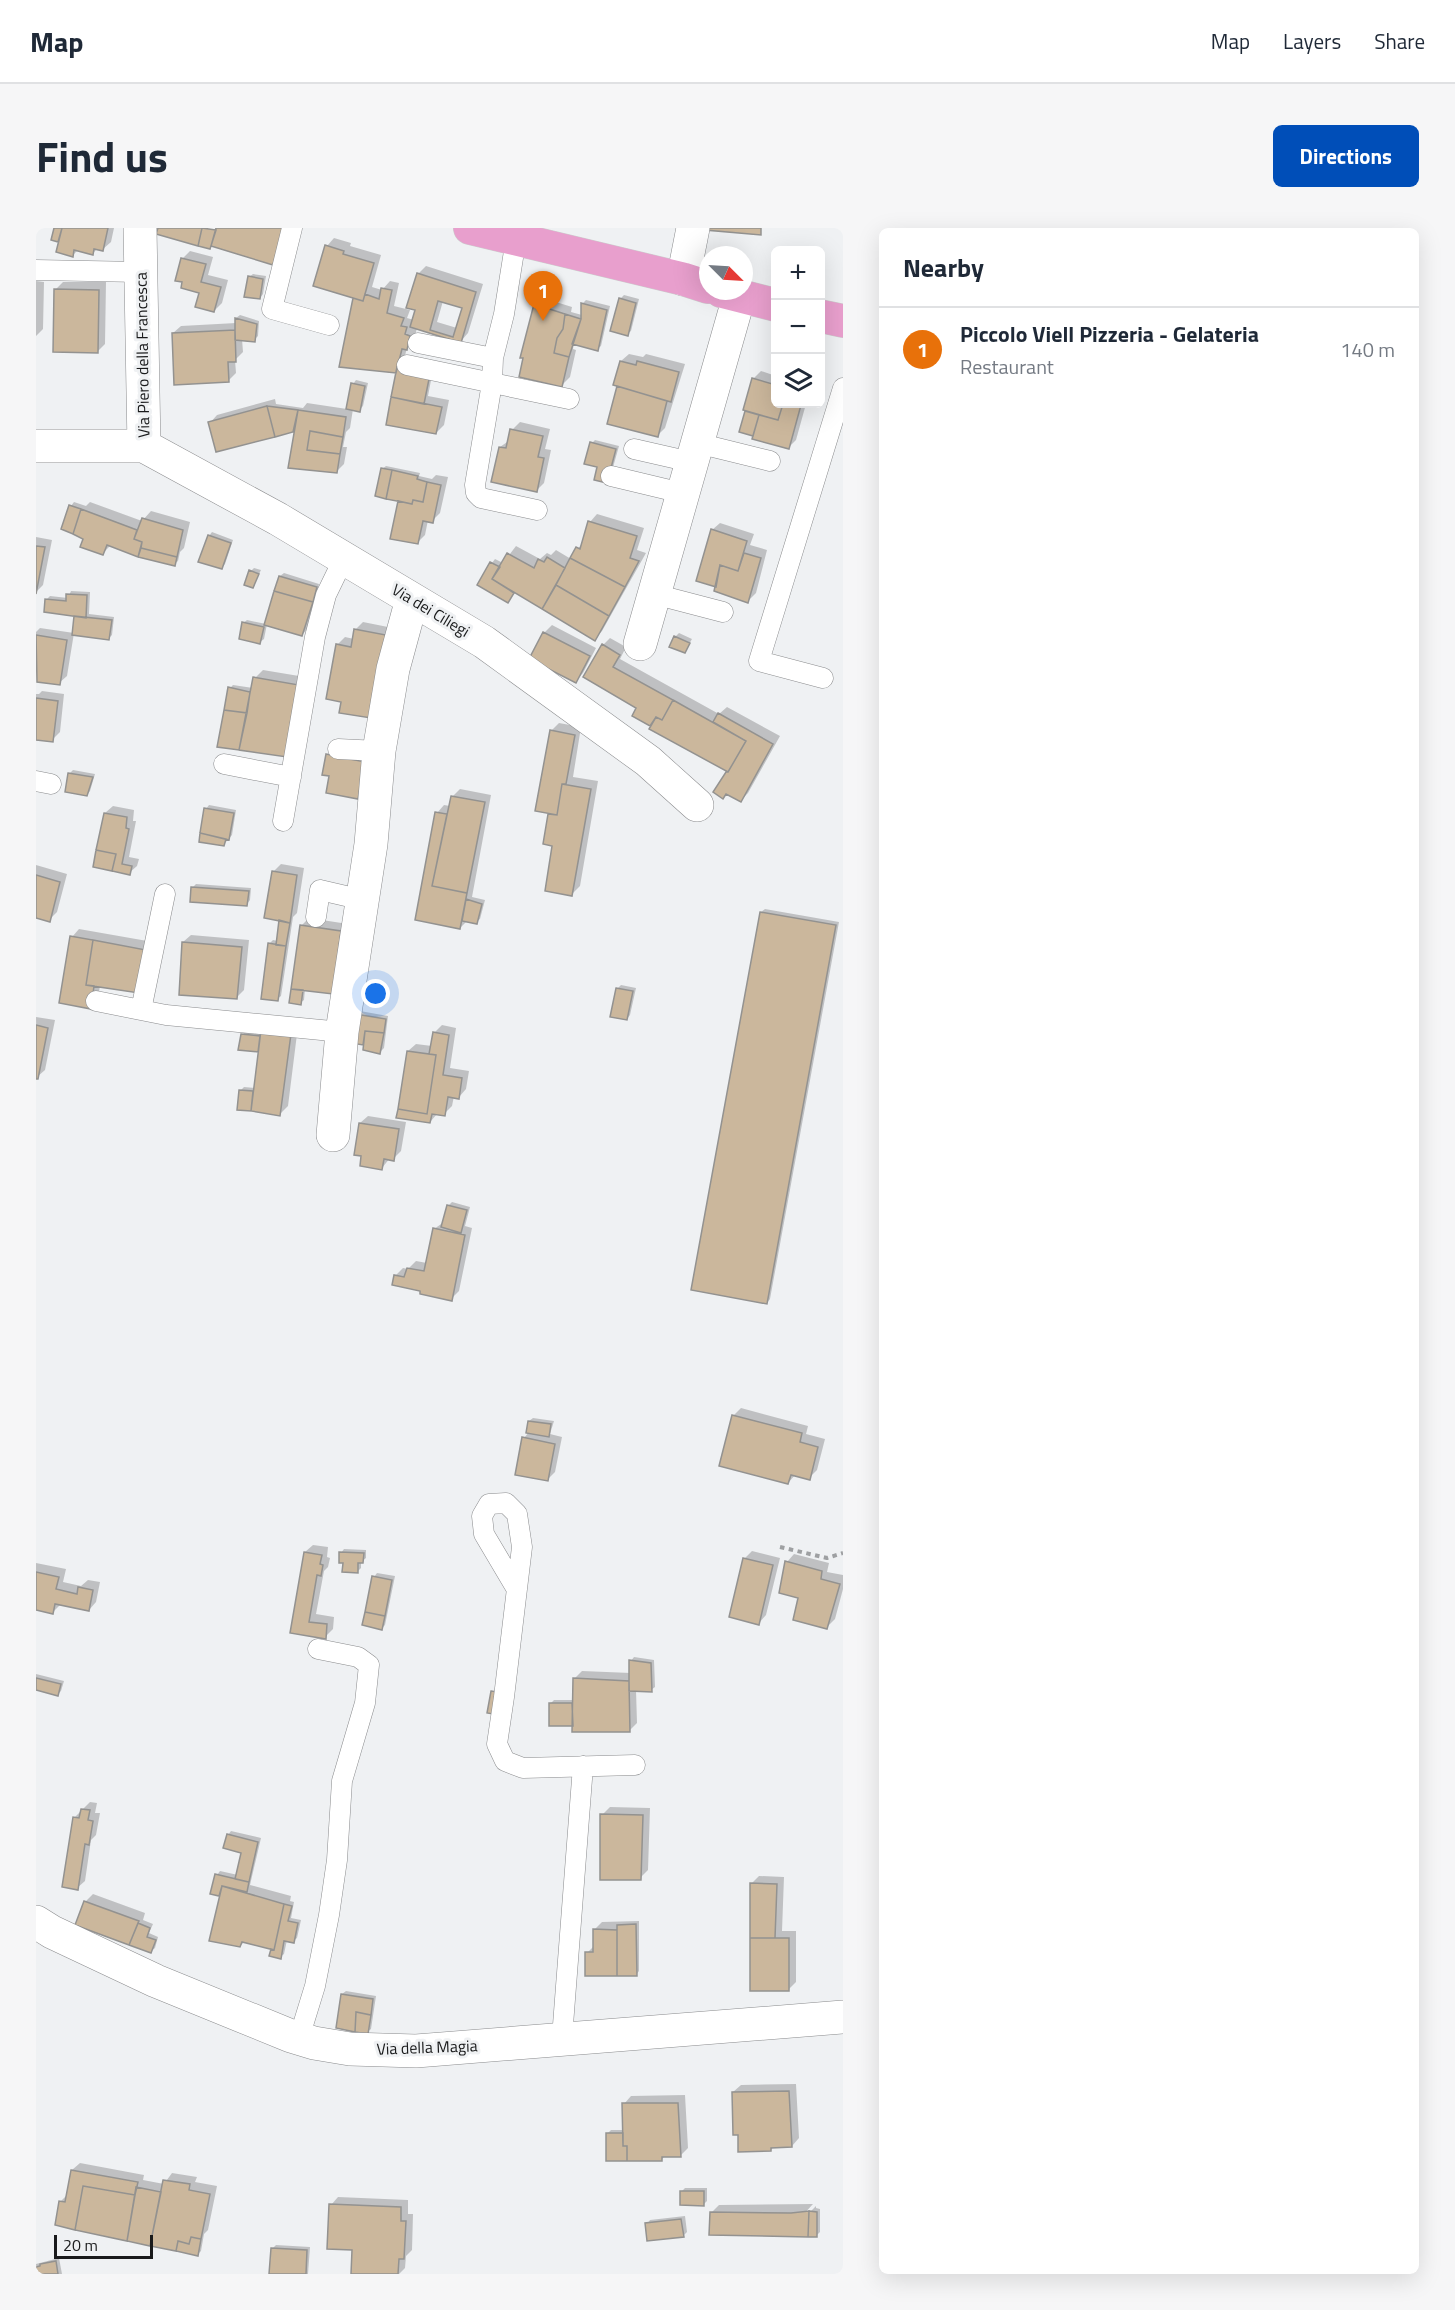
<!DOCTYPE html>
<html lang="en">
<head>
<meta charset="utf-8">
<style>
  :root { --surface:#fff; --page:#f6f6f7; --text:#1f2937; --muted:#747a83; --line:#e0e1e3; --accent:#004eb8 }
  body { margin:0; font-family:"Titillium Web",sans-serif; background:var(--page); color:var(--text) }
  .controls { position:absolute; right:18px; top:18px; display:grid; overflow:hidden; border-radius:9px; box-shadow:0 6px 24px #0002 }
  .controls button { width:54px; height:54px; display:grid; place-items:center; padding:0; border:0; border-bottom:2px solid var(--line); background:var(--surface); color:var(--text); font:30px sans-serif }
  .compass { position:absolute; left:663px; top:18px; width:54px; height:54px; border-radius:50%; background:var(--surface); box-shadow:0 6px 24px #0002; rotate:114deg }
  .scale { position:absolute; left:18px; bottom:15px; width:99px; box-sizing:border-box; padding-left:6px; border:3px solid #191a1b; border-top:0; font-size:16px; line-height:21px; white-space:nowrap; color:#191a1b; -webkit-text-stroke:4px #eff1f3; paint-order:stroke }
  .you { position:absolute; left:340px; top:766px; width:21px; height:21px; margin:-15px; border:4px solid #fff; border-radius:50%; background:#1a73e8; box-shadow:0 0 0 9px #1a73e833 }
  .badge { display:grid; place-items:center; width:39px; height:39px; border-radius:50%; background:var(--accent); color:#fff; font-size:20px; font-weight:700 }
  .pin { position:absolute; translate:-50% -50px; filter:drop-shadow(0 2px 3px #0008) }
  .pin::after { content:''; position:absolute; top:32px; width:21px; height:18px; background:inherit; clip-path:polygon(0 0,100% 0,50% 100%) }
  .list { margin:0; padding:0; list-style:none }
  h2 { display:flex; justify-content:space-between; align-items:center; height:78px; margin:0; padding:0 24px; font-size:26px }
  h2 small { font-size:20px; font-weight:400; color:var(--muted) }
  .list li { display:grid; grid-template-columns:39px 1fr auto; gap:18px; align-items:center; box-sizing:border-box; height:84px; padding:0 24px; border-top:2px solid var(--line) }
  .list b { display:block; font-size:22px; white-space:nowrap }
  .list p { margin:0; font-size:20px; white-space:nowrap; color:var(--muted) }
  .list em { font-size:20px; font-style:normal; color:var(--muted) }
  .icon { flex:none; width:33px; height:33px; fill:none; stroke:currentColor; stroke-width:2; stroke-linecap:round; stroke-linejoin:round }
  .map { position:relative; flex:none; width:807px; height:2046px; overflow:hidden; border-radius:9px }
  header { display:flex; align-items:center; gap:36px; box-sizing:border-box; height:84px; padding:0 30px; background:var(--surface); border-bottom:2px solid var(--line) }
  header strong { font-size:28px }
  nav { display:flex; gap:33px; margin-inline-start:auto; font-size:21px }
  .intro { display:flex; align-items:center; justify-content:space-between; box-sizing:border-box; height:144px; padding:0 36px }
  h1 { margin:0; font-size:42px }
  .button { padding:15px 27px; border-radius:9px; background:var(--accent); color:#fff; font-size:21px; font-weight:700 }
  main { display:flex; gap:36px; padding:0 36px }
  aside { flex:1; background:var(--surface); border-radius:9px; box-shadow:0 6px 24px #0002 }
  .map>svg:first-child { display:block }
  .shadow { fill:#0003; fill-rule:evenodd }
  .building { fill:#cbb79c; stroke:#939290; stroke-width:1.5; fill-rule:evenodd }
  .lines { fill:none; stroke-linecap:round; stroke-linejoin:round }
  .service-casing { stroke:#8a8b8d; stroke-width:21 }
  .minor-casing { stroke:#8a8b8d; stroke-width:34 }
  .primary-casing { stroke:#cccdcd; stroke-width:34 }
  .path { stroke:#9ea0a2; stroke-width:4; stroke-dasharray:4.5 4.5; stroke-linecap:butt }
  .service { stroke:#fff; stroke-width:20 }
  .minor { stroke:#fff; stroke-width:33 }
  .primary { stroke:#e89fcd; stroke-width:33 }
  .labels { text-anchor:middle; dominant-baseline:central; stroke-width:6; stroke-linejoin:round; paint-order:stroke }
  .street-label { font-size:16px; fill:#191a1b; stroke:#eff1f3 }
</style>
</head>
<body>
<header>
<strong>Map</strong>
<nav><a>Map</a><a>Layers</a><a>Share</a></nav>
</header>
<div class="intro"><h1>Find us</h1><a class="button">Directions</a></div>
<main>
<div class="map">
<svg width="807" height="2046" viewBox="0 0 807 2046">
  <rect width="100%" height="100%" fill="#eff1f3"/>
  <path class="shadow" d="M19,0H78L75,14L67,21L62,20L57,25L43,21L37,27L26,8L22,12Z
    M298,10L315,15L314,18L345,27L336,59L346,62L354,53L363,55L358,78L374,82L371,90L378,92L382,46L390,38L447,56L432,105L425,113L381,100L378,112L371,119L367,137L397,142L392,168L413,172L408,197L400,205L362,144L291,18ZM407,73L428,79L421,100L401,94Z
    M154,23L177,29L172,47L192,52L186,75L178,83L146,31Z
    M217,46L230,48L227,66L224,70L213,49Z
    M0,53L8,54L7,101L0,108Z
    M27,54H70L69,116L61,124L20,61Z
    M588,67L603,71L595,103L591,106L576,102L585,70Z
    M507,70L536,79L535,84L546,87L547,75L550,72L574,78L565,118L561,121L538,115L537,121L540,122L534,149L526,157L500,77Z
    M204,87L223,93L222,108L218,112L206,111L207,124L199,132L200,145L192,153L137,105L145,98L200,95V90Z
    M593,126L607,129L610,126L649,136L629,200L621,208L583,157L585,133Z
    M725,143L740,148V176H770L760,212L752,220L705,203L717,151Z
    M320,152L332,155L327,178L323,182L317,181L314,200L310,204L307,219H311L308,236L300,244L260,199L257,203L174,195L181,187L239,171L240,176L267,180L271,175L311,181L317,156Z
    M484,194L514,201L509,221L515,222L508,255L500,263L464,219L474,212L476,202Z
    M559,212L583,218L574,250L563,238L556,215Z
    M350,238L384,245L383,248L396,251L400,247L412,249L404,285L396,293L392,292L389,307L381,315L365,272L346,241Z
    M38,274L50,278L54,274L106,293L115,283L154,294L148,320L144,324L142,333L138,336L103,328L75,317L67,325L49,311L35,278Z
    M561,286L608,300L601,322L610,325L566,403L559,411L479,364L472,373L443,356L456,335L459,331L467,335L480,318L504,331L511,325L515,327L520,322L535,331L547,314L554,294Z
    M684,295L718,306L714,317L731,322L720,365L712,373L682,358L676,302Z
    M176,304L197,312L189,336L185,340L173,308Z
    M0,309L16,312L7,357L0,364Z
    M218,340L225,342L217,358L215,343Z
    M248,345L283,356L273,399L266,407L231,396L228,411L224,414L207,395L211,392L230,396L244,348Z
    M35,363L54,364L53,386L78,389L76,407L73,410L38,405L31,448L23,455L0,443V404L4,400L38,405L40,387L10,372L14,368L32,370Z
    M327,394L357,400L307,473L301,417L309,409L318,411L319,402Z
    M516,397L560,420L547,445L540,453L508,405Z
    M643,405L656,411L649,423L639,409Z
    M574,410L590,419L584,431L683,486L691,479L744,508L712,565L705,572L691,565L687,569L679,564L692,543L598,487L602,480L549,449L567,417Z
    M227,442L269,449L258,520L194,460L197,457L217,460L219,450Z
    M6,463L28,466L24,504L16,512L0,510V466H3Z
    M523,495L545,499L537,549L562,553L544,658L536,666L518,616L509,615L514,584L515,503Z
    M37,542L59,546L54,563L51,567L34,545Z
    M424,561L455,567L436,669L449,672L444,691L440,694L431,693L424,700L380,691L401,585L408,577L414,578L416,569Z
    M173,577L200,582L196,607L188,616L170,581Z
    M77,578L98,582L97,593H100L93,629L103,631L101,638L93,645L58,638L69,585Z
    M245,636L268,640L261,685L257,689L245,768L241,771L233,716L237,712L242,713L244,691L237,644Z
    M0,637L31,646L21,684L13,692L0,688Z
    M160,656L215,660L214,672L211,676L157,659Z
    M729,681L803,694L734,1071L731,1075L725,684Z
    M273,690L312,696L269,761L268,772L264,775L265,698Z
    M43,701L117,714L64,757L62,772L55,780L36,709Z
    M155,707L213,712L208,762L200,770L147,714Z
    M585,757L600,760L594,787L591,791L581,761Z
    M324,783L352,788L348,820L344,824L329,815L317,814Z
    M0,789L19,792L9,842L1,849Z
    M406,797L420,800L414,840L433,843L430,861L423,869L418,868L416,878L408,886H401L394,894L372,823L380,816L396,818L398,805Z
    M262,798L252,878L244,886L203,880L205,862L208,859L219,860L223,823L204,820L206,807L210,803L225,806Z
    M332,888L370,894L365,923L357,931L354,930L346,940L324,895Z
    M416,974L434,979L429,998L436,1000L423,1063L415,1071L386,1062L359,1048L367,1040L372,1041L380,1033L391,1035L398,1001L408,994L412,978Z
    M705,1180L772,1198L770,1206L789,1211L781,1242L773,1250L760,1246L752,1255L697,1188Z
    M497,1190L518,1193L514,1206L526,1209L519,1244L511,1252L488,1210L493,1204V1193Z
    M277,1317L292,1319L291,1329L294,1330L292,1339L288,1343L280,1386L298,1389L297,1401L289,1409L256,1404L269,1324Z
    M308,1321L330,1322V1330L325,1334V1340L321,1344L309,1334L305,1325Z
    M716,1323L744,1330L730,1387L723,1395L709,1330Z
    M758,1326L793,1335L791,1344L807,1347V1361L799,1391L791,1399L764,1369L751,1334Z
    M0,1335L30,1341L27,1354L45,1358L52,1352L64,1354L60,1374L53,1382L25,1376L17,1384L0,1381Z
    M341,1345L359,1348L349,1397L346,1400L338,1349Z
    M598,1429L618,1432L619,1459L615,1462H600L601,1495L593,1503L538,1496L515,1475L518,1472H538V1451L546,1443L595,1445V1433Z
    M0,1446L28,1453L25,1463L22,1466L0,1461Z
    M54,1574L61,1575L59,1585H64L60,1607L55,1612L49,1653L41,1660L38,1590Z
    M574,1579L614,1580L612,1642L604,1650L566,1587Z
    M195,1603L225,1610L214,1657L255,1668L254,1673L258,1674L255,1690L265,1692L261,1710L257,1713L251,1712L248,1726L244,1729L237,1720L209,1713L204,1718L186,1663L183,1667L181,1647L184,1643L202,1647L207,1624L192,1607Z
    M723,1648L748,1649L746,1703H760V1754L752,1762L715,1656Z
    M57,1666L109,1685L107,1692L117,1696L113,1705L122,1709L119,1720L115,1723L41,1696L50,1673Z
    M603,1693V1743L600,1747L551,1725L559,1717L558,1702L566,1694Z
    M310,1763L340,1768L335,1801L331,1804L306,1766Z
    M760,1856L763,1910L756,1918H738L735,1922L703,1906L697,1864L705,1857Z
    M649,1867L652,1920L645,1927L629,1928L626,1931L571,1906L575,1902H588V1876L595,1868Z
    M44,1935L108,1947L107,1952L128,1956L136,1945L161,1949L159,1954L181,1958L172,2002L168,2006L165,2023L162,2026L24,1974L32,1966L36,1942Z
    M649,1960H671V1973L667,1977L646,1963Z
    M302,1969L372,1972V1986H377L376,2022L370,2028L369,2040L363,2046H316L317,2021L295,1977Z
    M777,1976L767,1987L769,1989L780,1978V1980L784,1981V2004L780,2008L675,1985L683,1977Z
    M649,1988L651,2004L647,2008L611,1996L614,1992Z
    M240,2017L274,2019L272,2046H235L236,2021Z
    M23,2030L26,2046H0V2036Z"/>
  <path class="building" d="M18,0H26L22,14L15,12Z
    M26,0H72L67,23L58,21L57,27L38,22L37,29L20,24Z
    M122,0H166L162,18L120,6Z
    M166,0L180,2L174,21L162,18Z
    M180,0H248L237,37L175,18Z
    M670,0H725V7L669,2Z
    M289,17L308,23L307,26L338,35L327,73L277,58Z
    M145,30L170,36L165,54L185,59L178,84L159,79L163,65L145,60L146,54L139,53Z
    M381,45L440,64L425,115L374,99L379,82L370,80ZM402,73L426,80L417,109L394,102Z
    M212,48L227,51L224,71L208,69Z
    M345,60L356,62L351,85L368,90L365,98L371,99L369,106L374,108L371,122L366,121L360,145L303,139L317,70L327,73L329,66L343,71Z
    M18,61L63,62L62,125L17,124Z
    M583,70L600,75L592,108L574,103Z
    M545,75L571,82L562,123L536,116L545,91Z
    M498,76L529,86L527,101L521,110L518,125L533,129L526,159L483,149L487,130H484Z
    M529,86L545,91L533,129L518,125L521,110L527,101Z
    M199,90L221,96L219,114L199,112Z
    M199,102L200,134H192L193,154L138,157L136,105Z
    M584,133L600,137L601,133L643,144L635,174L577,157Z
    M361,139L394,146L388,176L355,169Z
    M716,150L740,157V176H747L742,192L707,182Z
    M315,155L329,158L324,184L310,181Z
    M581,158L631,173L622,209L571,196Z
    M355,169L406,179L400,206L350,197Z
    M747,176L765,177L753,221L716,211L723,187L742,192Z
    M231,178L239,209L180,224L172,194Z
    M231,178L262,182L257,204L239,209Z
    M262,182L310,189L307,209L274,203L271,222L304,226L301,245L252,240Z
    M709,183L723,187L717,208L703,204Z
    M474,201L507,208L502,229L508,230L501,264L455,254L463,219L470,220Z
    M274,203L307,209L304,226L271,222Z
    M554,214L580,221L571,255L558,252L561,239L548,236Z
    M345,240L356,242L350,271L339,268Z
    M356,242L382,248L381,251L391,254L387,274L377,272L376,276L350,271Z
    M391,254L405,257L397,295L387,293L382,316L354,311L362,273L376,276L377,272L387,274Z
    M33,277L45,281L37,306L25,301Z
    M45,281L101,302L98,311L106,314L102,329L71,317L67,327L44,319L47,311L37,306Z
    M106,290L147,302L141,329L105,320L106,314L98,311Z
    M552,293L601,308L594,330L603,333L589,359L534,330L540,319L544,321Z
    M675,301L711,313L702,343L684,337L680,359L660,353Z
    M172,307L195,315L186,341L162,334Z
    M0,318L9,319L0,366Z
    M105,320L141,329L139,338L102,329Z
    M471,325L498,340L502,331L508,334L511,329L529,340L506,381L456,351Z
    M708,325L725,330L712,375L678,363L684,337L702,343Z
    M534,330L589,359L573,388L520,357Z
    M454,334L464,339L456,351L478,365L472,375L441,357Z
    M213,342L223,346L217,360L208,357Z
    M243,348L281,359L277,374L238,363Z
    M520,357L573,388L559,413L506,381Z
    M238,363L277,374L266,408L228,397Z
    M30,366L51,367L50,390L8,384L9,371L30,373Z
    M38,388L76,392L73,412L36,407Z
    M206,394L228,399L224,416L203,411Z
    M318,401L350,407L335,490L303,485L305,474L290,471L300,416L315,419Z
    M507,404L554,428L540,455L493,431Z
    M0,407L31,412L24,457L1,454Z
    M638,408L654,415L649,425L633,419Z
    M566,416L584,427L577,439L637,472L626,492L620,489L614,498L596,488L600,480L547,449Z
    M217,449L263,457L251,529L203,522Z
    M192,459L214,464L211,485L188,482Z
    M0,470L22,473L17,514L0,512Z
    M637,472L710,513L692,544L613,501L620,489L626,492Z
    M188,482L211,485L203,522L181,519Z
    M682,485L737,516L705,574L690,566L687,571L677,564L690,544H692L710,513L677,494Z
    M514,502L539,507L530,556H526L521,587L499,583Z
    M290,526L329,534L322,571L290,565L293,548L286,547Z
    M32,545L57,549L51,568L29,564Z
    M526,556L555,561L536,668L509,663L516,618L507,616L512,586L521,587Z
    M415,568L449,574L431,665L396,658Z
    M168,580L198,585L193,612L164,605Z
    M399,584L411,586L396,658L431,665L424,701L379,692Z
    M68,585L91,589L90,600L93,601L86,636L96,638L94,647L76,643L80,626L60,622Z
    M164,605L190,611L188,618L163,614Z
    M60,622L80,626L76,643L57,639Z
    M236,643L261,647L254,695L228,690Z
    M0,647L24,654L14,694L0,690Z
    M155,659L213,663L211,678L154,674Z
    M430,671L446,676L441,696L426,693Z
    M724,684L800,697L731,1076L655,1062Z
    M243,692L254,695L250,718L240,717Z
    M264,697L305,703L297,766L255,761Z
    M34,708L57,712L50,757L58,758L55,781L23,775Z
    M57,712L110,722L103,765L50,757Z
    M146,714L206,719L201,771L143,767Z
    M232,715L250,718L242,773L225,771Z
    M580,760L597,763L591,792L574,789Z
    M255,761L267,762L265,777L253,775Z
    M319,786L350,791L348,805L329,803L327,817L315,815Z
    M0,797L12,800L2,851H0Z
    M225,802L255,806L244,888L215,883Z
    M329,803L348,805L344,826L327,822Z
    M397,804L413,807L407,847L426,850L423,871L412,869L409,888L396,886L394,895L360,890L362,881L391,886L400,827L393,826Z
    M205,806L224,808L222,824L202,822Z
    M371,823L400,827L391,886L362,881Z
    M203,862L217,863L215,883L201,882Z
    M323,895L363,901L358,933L348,931L346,942L324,938L325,928L318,927Z
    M411,977L431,982L425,1005L405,999Z
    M397,1000L429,1007L416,1073L384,1066V1063L356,1057L358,1047L368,1049L371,1040L388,1043Z
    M696,1187L766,1205L764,1214L782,1219L774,1252L755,1247L752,1256L683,1238Z
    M492,1193L515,1196L513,1209L490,1205Z
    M486,1209L519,1216L512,1253L479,1247Z
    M268,1324L286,1327L284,1336L287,1337L285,1348L281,1347L273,1394L291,1396L290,1411L254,1405Z
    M303,1324L328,1325L327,1335H322V1345L306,1344L307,1335H303Z
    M707,1330L737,1337L723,1397L693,1389Z
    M749,1333L786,1343L785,1351L804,1356L791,1401L757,1392L762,1370L743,1365Z
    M0,1344L23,1349L20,1361L41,1366L42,1359L57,1362L53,1383L19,1376L17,1386L0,1382Z
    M336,1348L356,1352L349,1388L329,1384Z
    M329,1384L349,1388L346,1402L326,1397Z
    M593,1432L615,1435L616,1464L593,1463Z
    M0,1450L25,1456L22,1468L0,1462Z
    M537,1450L593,1453L594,1504H536Z
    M455,1463L468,1465L463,1487L451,1485Z
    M513,1475H536L537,1498H513Z
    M45,1581L54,1582L52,1592L57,1593L53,1617L49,1616L42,1662L26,1659L37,1589L43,1590Z
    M564,1586L607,1587L605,1652H564Z
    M191,1606L222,1614L213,1654L199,1651L205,1625L187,1620Z
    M179,1646L213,1654L211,1664L186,1658L183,1668L174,1666Z
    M714,1655L741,1656L739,1710H714Z
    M186,1658L248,1676L238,1722L206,1714L204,1719L173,1713Z
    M48,1673L103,1693L93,1717L39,1697Z
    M248,1676L256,1678L252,1693L262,1695L258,1715L248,1713L245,1731L233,1728L235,1721L238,1722Z
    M102,1695L114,1700L111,1709L120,1712L115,1725L93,1717Z
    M600,1696L601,1748H581V1697Z
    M557,1701L581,1702V1748H549V1724H557Z
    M714,1710H753V1763H714Z
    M305,1766L337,1771L335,1787L320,1784L319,1804L300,1800Z
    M320,1784L335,1787L332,1806L319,1804Z
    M753,1863L756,1919L735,1920V1923L702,1924V1907H697L696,1864Z
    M586,1875H642L645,1929H626V1933H591V1918H587Z
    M570,1905H587V1918H591V1933H570Z
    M35,1942L102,1954L99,1967L47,1958L39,2002L19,1997L23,1973L29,1974Z
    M127,1952L154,1956L153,1962L174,1966L165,2011L155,2009L153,2016L142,2013L140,2023L114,2018Z
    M47,1958L99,1967L91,2013L39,2002Z
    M100,1959L125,1964L114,2018L91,2013Z
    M644,1963H668V1978L644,1977Z
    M293,1976L365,1979V1993H370L368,2031H363L362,2046H315L316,2022L291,2021Z
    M773,1983L772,2009L673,2007L674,1984L755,1985Z
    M773,1983L781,1984V2009H772Z
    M645,1991L648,2009L611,2013L609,1995Z
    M155,2009L165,2011L162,2028L140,2023L142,2013L153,2016Z
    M235,2020L271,2022L270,2046H233Z
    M20,2033L22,2046H0V2039L4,2038V2036Z"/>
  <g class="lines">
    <g class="service-casing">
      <path id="service" d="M256,0L236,81L293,97
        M484,4L480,11L468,86L457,130L456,155L439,257L440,265L445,270L501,282
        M0,42L104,44
        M382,115L457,130
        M371,137L533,171
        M661,215L734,233
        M598,221L655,234
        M575,248L646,265
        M618,366L687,384
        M787,450L723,433L807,160
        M302,521L343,523
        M188,536L255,549
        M0,553L15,556
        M247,593L279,409L290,367L308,330
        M280,689L284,662L327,672
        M60,773L130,787L306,804
        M105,782L129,666
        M480,1360L448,1306L446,1288L453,1276L470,1275L481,1286L486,1319L468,1469L461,1516L469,1533L487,1540L599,1537
        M263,1810L279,1758L293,1687L301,1632L306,1553L329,1475L333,1437L322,1429L282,1421
        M526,1810L547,1538"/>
    </g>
    <g class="minor-casing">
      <path id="minor" d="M104,0L108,218
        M647,51L657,0
        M0,218H108L242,291L448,414L612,533L661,577
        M604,416L703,69
        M297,907L306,804L335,616L343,523L357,441L376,371
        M0,1694L16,1704L120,1753L255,1808L278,1815L314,1821L380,1823L807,1789"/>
    </g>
    <g class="primary-casing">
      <path id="primary" d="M434,0L647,51L672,59
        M685,63L740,77
        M784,88L807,93"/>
    </g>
    <path class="path" d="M744,1319L791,1330L807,1325"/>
    <use href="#service" class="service"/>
    <use href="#minor" class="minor"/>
    <use href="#primary" class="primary"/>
  </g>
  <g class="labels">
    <g class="street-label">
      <text transform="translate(106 127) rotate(-91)">Via Piero della Francesca</text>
      <text transform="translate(395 382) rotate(31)">Via dei Ciliegi</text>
      <text transform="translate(391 1819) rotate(-2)">Via della Magia</text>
    </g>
  </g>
</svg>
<div class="controls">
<button>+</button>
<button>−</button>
<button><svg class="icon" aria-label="layers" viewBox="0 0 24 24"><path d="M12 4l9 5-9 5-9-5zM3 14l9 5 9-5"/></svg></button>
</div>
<svg class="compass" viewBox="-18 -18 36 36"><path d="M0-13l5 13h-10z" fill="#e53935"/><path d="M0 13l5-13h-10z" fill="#747a83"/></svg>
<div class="scale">20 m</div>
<div class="you"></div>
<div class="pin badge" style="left:507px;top:93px;background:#e8710a">1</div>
</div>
<aside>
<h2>Nearby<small></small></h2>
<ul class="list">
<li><span class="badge" style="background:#e8710a">1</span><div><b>Piccolo Viell Pizzeria - Gelateria</b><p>Restaurant</p></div><em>140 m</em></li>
</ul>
</aside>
</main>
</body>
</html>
